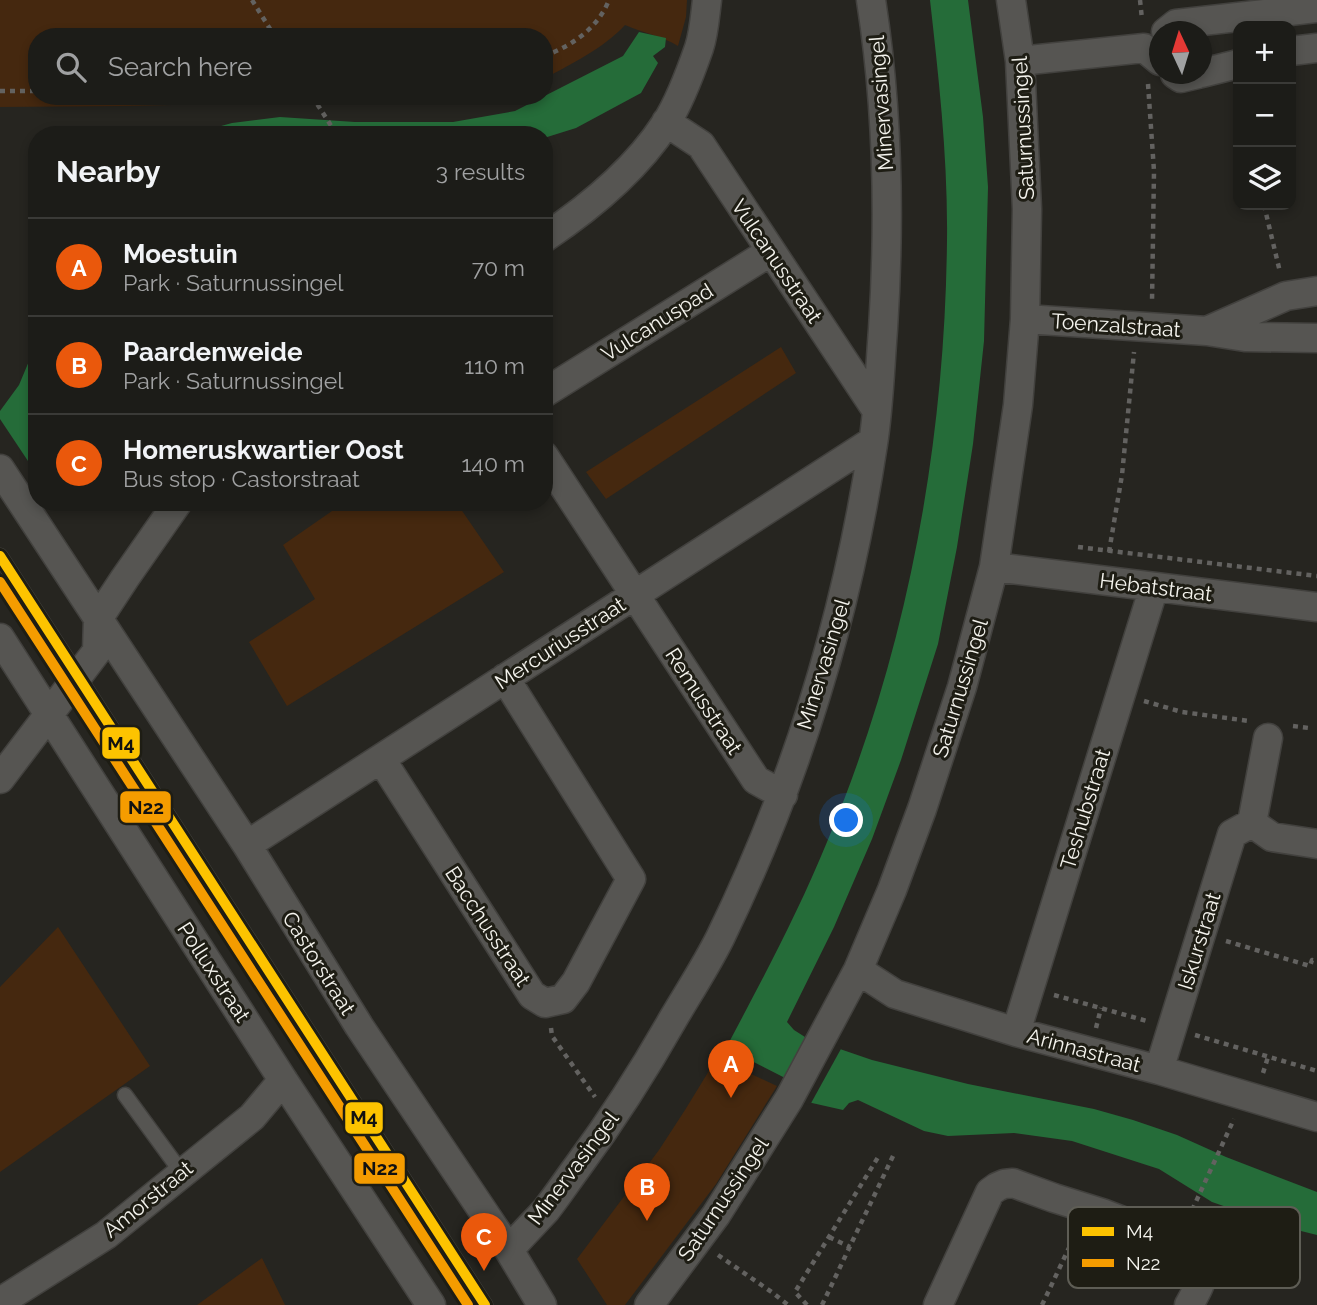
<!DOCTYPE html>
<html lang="en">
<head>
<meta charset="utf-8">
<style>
  :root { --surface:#1c1c18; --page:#252521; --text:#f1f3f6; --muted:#a0a1a2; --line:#3a3a37; --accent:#ea580c }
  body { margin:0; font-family:Raleway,sans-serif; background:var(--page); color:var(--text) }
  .controls { position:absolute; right:21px; top:21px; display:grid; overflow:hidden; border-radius:14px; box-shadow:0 4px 10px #0003 }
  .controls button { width:63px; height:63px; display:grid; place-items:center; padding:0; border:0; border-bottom:2px solid var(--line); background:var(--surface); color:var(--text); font:35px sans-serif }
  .compass { position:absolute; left:1149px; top:21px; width:63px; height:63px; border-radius:50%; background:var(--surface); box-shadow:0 4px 10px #0003; rotate:356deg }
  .you { position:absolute; left:847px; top:821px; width:24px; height:24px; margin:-18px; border:5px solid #fff; border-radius:50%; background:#1a73e8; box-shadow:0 0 0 10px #1a73e833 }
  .badge { display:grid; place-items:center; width:46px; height:46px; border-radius:50%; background:var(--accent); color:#fff; font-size:23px; font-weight:700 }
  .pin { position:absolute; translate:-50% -58px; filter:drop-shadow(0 2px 4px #0008) }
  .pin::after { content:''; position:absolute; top:37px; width:24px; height:21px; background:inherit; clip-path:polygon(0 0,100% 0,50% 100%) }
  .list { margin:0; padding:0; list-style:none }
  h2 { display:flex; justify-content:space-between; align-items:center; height:91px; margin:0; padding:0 28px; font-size:30px }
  h2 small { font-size:23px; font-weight:400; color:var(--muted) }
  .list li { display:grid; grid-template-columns:46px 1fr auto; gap:21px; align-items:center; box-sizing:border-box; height:98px; padding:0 28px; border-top:2px solid var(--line) }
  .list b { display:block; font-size:26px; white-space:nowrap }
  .list p { margin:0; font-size:23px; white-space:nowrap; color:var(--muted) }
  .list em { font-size:23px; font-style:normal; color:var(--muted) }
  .icon { flex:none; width:38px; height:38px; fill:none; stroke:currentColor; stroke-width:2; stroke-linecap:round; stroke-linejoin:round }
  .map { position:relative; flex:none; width:1317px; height:1305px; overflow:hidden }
  .search { position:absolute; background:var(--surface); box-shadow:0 4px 10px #0003; left:28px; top:28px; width:525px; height:77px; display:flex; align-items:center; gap:18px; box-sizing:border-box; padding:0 24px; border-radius:28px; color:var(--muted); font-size:26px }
  .panel { position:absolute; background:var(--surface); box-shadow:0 4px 10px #0003; left:28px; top:126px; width:525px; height:385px; border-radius:28px }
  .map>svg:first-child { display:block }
  .green { fill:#45280f }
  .water { fill:#256c39 }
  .pier { fill:#262520 }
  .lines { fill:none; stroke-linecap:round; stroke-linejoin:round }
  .lane-casing { stroke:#42413e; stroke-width:17 }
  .street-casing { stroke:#42413e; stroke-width:31 }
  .path { stroke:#636260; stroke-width:4.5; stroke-dasharray:5 5; stroke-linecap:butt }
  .lane { stroke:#565552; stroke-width:14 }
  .street { stroke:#565552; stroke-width:28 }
  .bus-1-casing { stroke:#1e1d14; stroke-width:16 }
  .bus-2-casing { stroke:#1e1d14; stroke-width:16 }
  .bus-1 { stroke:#fdc300; stroke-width:10 }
  .bus-2 { stroke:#f59c00; stroke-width:10 }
  .labels { text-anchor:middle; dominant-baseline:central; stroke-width:6; stroke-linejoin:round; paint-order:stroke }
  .street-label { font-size:21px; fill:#f4f3ed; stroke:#1e1d14 }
  .key { fill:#1e1d14; stroke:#5e5d55; stroke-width:2 }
  .key-label { font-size:19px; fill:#f4f3ed }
  .line-badge { stroke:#1e1d14; stroke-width:2.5 }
  .pale-badge-label { font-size:19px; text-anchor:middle; font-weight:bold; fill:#111 }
</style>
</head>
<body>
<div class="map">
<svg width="1317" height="1305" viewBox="0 0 1317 1305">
  <rect width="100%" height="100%" fill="#262520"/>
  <path class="green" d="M0,0H687L686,17L678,46C662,36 643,33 625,25C603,49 572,63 544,79V37H37V96H514L510,98L124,106L0,107Z
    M781,347L796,373L606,499L586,472Z
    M345,502H456L504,572L287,706L249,642L315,599L283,545Z
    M58,927L150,1066L0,1172V987Z
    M715,1061L747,1072L777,1086L716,1184L625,1305H607L577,1259L659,1150L685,1110Z
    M262,1258L285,1305H197Z"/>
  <path class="water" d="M930,0H968L983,117L988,187L984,341L973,444L957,547L938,644L901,760L872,839L834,927L787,1022L794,1030L805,1037L872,1060L968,1084L1094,1109L1133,1120L1177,1135L1226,1157L1317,1192V1235L1281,1226L1212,1202L1159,1169L1072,1141L1014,1133L948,1136L924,1131L858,1100L849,1103L843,1110L812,1103L782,1092L787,1079L726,1048C762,980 798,913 827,842C907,652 945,445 947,240C948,160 939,80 930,0Z
    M639,32L666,38L665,47L653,56L658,63L641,93L576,128L544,138V135H198L203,131L232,123L280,117L355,122H453L515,111L623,56Z
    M37,342V464L34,470L0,419V411L19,385Z"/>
  <path class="pier" d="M809,1035L842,1047L810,1105L800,1102Z"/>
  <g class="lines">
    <g class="lane-casing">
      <path id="lane" d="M0,556L485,1305
        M125,1095L182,1173"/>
    </g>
    <g class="street-casing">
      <path id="street" d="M1166,32L1176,24L1317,8
        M1291,51L1317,48
        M1020,61L1144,48L1160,61
        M1202,73L1238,64
        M1175,74L1181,78L1198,74
        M666,122L701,145L877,411
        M544,238C589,208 637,168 666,123C679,103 691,71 699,48C704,33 705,16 707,0
        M1025,319L1207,331L1245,337L1317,338
        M1207,331L1286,296L1317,291
        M544,393L770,252
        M544,456L756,780L783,795
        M0,469L247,845L359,1026L509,1250L542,1305
        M994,567L1317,607
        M0,638L283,1080L431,1305
        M1268,738L1252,823L1272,837L1317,844
        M381,759L532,995L545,1003L563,999L576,982L631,879L505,678
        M0,779L97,651L98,619L125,578L178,502
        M247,845L873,441
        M858,970L895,994L1016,1032L1159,1070L1317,1117
        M1016,1032L1154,587
        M1159,1070L1232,834L1252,823
        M509,1250C521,1236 534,1223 546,1210C557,1196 567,1181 578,1166C612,1120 644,1070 673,1019C689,992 706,966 720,938C796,782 847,615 873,444C879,406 880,367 883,329C890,220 888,108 871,0
        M0,1302L106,1235L252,1117L283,1080
        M649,1305L716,1215L789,1099L858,970L892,890L922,809L962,687L994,567L1018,405L1025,319L1027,209L1020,61L1011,0
        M938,1305L990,1192L997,1187L1004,1184L1013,1183L1021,1186L1054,1198L1102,1213L1185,1245C1214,1262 1202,1282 1189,1305"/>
    </g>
    <path class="path" d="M252,0L275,37
      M1140,0L1142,19
      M544,56C572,46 598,28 609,0
      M1148,84L1154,171L1152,302
      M1236,90L1238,100
      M0,91H37
      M312,96L337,135
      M1264,205L1280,272
      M1078,547L1317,576
      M1109,552L1122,475L1134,352
      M1144,701L1182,712L1249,721
      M1293,726L1309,728
      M1226,941L1310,966L1312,960L1317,961
      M1054,995L1147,1021
      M551,1028L552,1036L595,1097
      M1096,1028L1101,1008
      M1195,1035L1317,1071
      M1263,1073L1268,1057
      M1188,1219L1234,1119
      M829,1237L850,1247
      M718,1255L773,1293L788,1305
      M807,1305L795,1292L880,1154
      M822,1305L894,1154
      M1042,1305L1077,1231"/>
    <use href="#lane" class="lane"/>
    <use href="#street" class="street"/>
    <g class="bus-1-casing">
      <path id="bus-1" d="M0,556L485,1305"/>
    </g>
    <g class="bus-2-casing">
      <path id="bus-2" d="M0,582L468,1305"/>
    </g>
    <use href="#bus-1" class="bus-1"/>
    <use href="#bus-2" class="bus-2"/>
  </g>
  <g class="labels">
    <g class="street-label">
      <text transform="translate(881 103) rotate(-94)">Minervasingel</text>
      <text transform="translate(1023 128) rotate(-93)">Saturnussingel</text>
      <text transform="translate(777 261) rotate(56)">Vulcanusstraat</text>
      <text transform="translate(657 322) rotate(-32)">Vulcanuspad</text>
      <text transform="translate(1116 325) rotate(4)">Toenzalstraat</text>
      <text transform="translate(1156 587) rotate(7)">Hebatstraat</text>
      <text transform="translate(560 643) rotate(-33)">Mercuriusstraat</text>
      <text transform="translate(823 664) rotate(-73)">Minervasingel</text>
      <text transform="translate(960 688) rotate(-73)">Saturnussingel</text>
      <text transform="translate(704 701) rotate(57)">Remusstraat</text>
      <text transform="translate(1085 809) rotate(-73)">Teshubstraat</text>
      <text transform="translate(488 926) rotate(57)">Bacchusstraat</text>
      <text transform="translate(1199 941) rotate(-73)">Iskurstraat</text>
      <text transform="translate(319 963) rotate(58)">Castorstraat</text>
      <text transform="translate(214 972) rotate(57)">Polluxstraat</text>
      <text transform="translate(1084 1050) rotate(15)">Arinnastraat</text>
      <text transform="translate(573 1168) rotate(-53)">Minervasingel</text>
      <text transform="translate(148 1199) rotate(-39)">Amorstraat</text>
      <text transform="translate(723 1199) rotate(-56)">Saturnussingel</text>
    </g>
  </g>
  <rect x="1068" y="1207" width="232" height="81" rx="10" class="key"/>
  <rect x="1082" y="1227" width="32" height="9" fill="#fdc300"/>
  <rect x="1082" y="1259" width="32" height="8" fill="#f59c00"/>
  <g class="key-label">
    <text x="1126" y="1238">M4</text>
    <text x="1126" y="1270">N22</text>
  </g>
  <g class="line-badge">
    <rect x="101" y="726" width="40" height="34" rx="7" fill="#fdc300"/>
    <rect x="119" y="790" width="53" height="34" rx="7" fill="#f59c00"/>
    <rect x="344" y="1101" width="40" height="34" rx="7" fill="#fdc300"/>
    <rect x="353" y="1152" width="53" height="33" rx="7" fill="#f59c00"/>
  </g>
  <g class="pale-badge-label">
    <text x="121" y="750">M4</text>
    <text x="146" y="814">N22</text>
    <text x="364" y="1124">M4</text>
    <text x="380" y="1175">N22</text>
  </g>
</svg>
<div class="controls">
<button>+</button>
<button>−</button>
<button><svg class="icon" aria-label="layers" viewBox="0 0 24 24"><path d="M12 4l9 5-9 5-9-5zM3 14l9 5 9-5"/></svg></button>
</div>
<svg class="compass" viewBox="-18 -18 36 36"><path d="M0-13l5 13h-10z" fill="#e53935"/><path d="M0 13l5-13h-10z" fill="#a0a1a2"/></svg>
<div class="you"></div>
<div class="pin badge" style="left:731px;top:1098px">A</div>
<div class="pin badge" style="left:647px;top:1221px">B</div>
<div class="pin badge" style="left:484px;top:1271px">C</div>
<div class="search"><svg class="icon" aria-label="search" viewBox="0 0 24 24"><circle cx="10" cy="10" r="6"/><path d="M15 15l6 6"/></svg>Search here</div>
<section class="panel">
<h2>Nearby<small>3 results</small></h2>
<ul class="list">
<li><span class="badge">A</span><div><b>Moestuin</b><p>Park · Saturnussingel</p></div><em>70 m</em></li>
<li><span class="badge">B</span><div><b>Paardenweide</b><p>Park · Saturnussingel</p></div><em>110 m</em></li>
<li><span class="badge">C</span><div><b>Homeruskwartier Oost</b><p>Bus stop · Castorstraat</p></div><em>140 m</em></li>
</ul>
</section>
</div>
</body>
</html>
